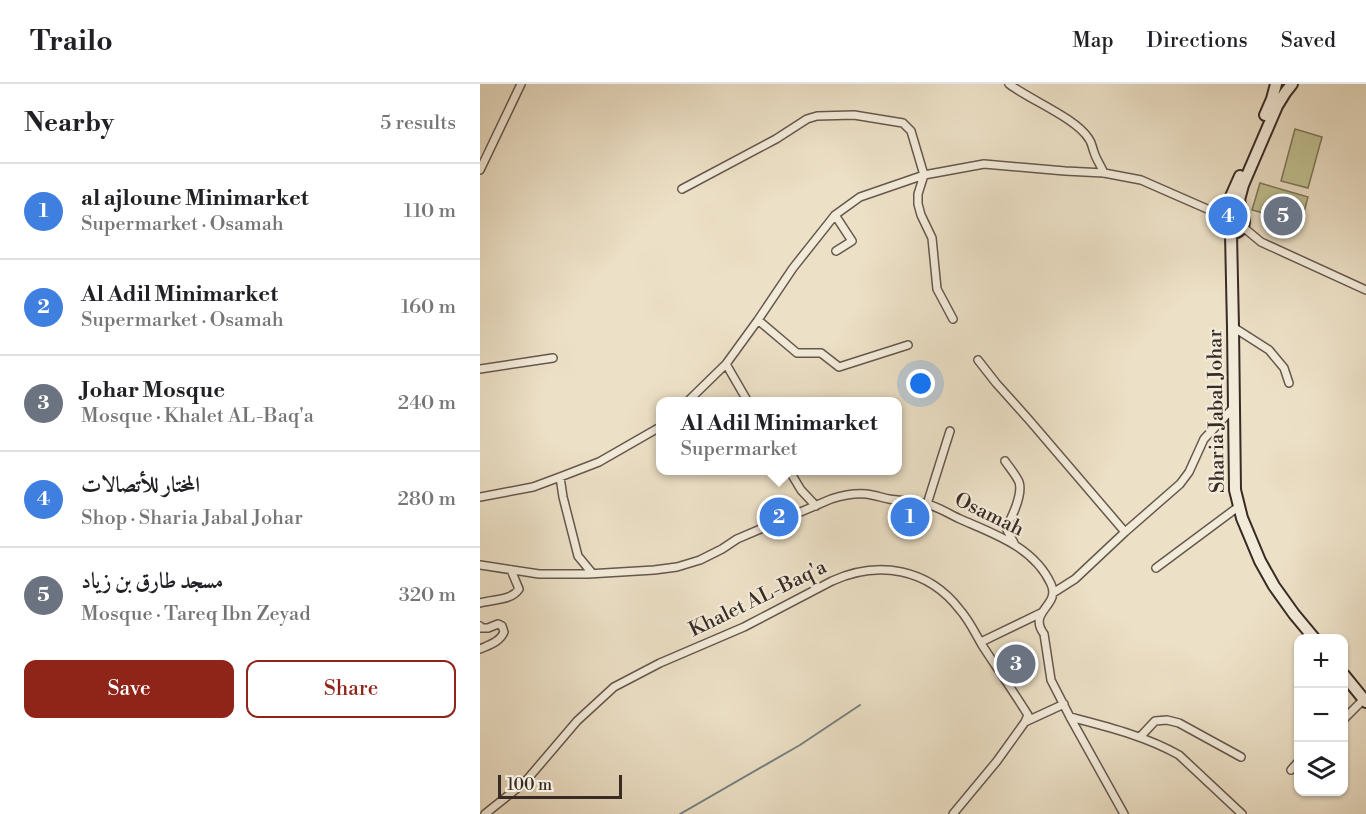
<!DOCTYPE html>
<html lang="en">
<head>
<meta charset="utf-8">
<style>
  :root { --surface:#fff; --page:#f2f2f2; --text:#202124; --muted:#757577; --line:#e0e0e0; --accent:#8f2418 }
  body { margin:0; font-family:"Libre Bodoni",Amiri,serif; background:var(--page); color:var(--text) }
  .controls { position:absolute; right:18px; bottom:18px; display:grid; overflow:hidden; border-radius:12px; box-shadow:0 2px 4px #0004 }
  .controls button { width:54px; height:54px; display:grid; place-items:center; padding:0; border:0; border-bottom:2px solid var(--line); background:var(--surface); color:var(--text); font:30px sans-serif }
  .scale { position:absolute; left:18px; bottom:15px; width:124px; box-sizing:border-box; padding-left:6px; border:3px solid #382b26; border-top:0; font-size:16px; line-height:21px; white-space:nowrap; color:#382b26; -webkit-text-stroke:4px #f3ebda; paint-order:stroke }
  .you { position:absolute; left:441px; top:300px; width:21px; height:21px; margin:-15px; border:4px solid #fff; border-radius:50%; background:#1a73e8; box-shadow:0 0 0 9px #1a73e833 }
  .badge { display:grid; place-items:center; width:39px; height:39px; border-radius:50%; background:var(--accent); color:#fff; font-size:20px; font-weight:700 }
  .pin { position:absolute; translate:-50% -50%; border:3px solid #fff; box-shadow:0 2px 6px #0006 }
  .popup { position:absolute; left:176px; top:313px; width:246px; height:78px; box-sizing:border-box; display:grid; place-content:center; border-radius:12px; background:var(--surface); filter:drop-shadow(0 2px 4px #0005); font-size:20px; white-space:nowrap; color:var(--muted) }
  .popup b { font-size:22px; color:var(--text) }
  .popup::after { content:''; position:absolute; left:50%; top:100%; margin-left:-12px; border:12px solid transparent; border-top-color:var(--surface) }
  .list { margin:0; padding:0; list-style:none }
  h2 { display:flex; justify-content:space-between; align-items:center; height:78px; margin:0; padding:0 24px; font-size:26px }
  h2 small { font-size:20px; font-weight:400; color:var(--muted) }
  .list li { display:grid; grid-template-columns:39px 1fr auto; gap:18px; align-items:center; box-sizing:border-box; height:96px; padding:0 24px; border-top:2px solid var(--line) }
  .list b { display:block; font-size:22px; white-space:nowrap }
  .list p { margin:0; font-size:20px; white-space:nowrap; color:var(--muted) }
  .list em { font-size:20px; font-style:normal; color:var(--muted) }
  .actions { display:flex; gap:12px; padding:18px 24px }
  .actions a { flex:1; padding:14px 0; border:2px solid var(--accent); border-radius:12px; text-align:center; font-size:21px; color:var(--accent) }
  .actions .main { background:var(--accent); color:#fff }
  .icon { flex:none; width:33px; height:33px; fill:none; stroke:currentColor; stroke-width:2; stroke-linecap:round; stroke-linejoin:round }
  .map { position:relative; flex:none; width:886px; height:730px; overflow:hidden }
  header { display:flex; align-items:center; gap:36px; box-sizing:border-box; height:84px; padding:0 30px; background:var(--surface); border-bottom:2px solid var(--line) }
  header strong { font-size:28px }
  nav { display:flex; gap:33px; margin-inline-start:auto; font-size:21px }
  main { display:flex }
  aside { flex:1; background:var(--surface) }
  .map>svg:first-child { display:block }
  .green { fill:#c0c090; stroke:#7c765b; stroke-width:1.5 }
  .lines { fill:none; stroke-linecap:round; stroke-linejoin:round }
  .stream { stroke:#758182; stroke-width:2 }
  .street-casing { stroke:#65584e; stroke-width:10 }
  .secondary-casing { stroke:#382b26; stroke-width:14 }
  .street { stroke:#f3ebda; stroke-width:7 }
  .secondary { stroke:#f3ebda; stroke-width:10 }
  .labels { text-anchor:middle; dominant-baseline:central; stroke-width:4.5; stroke-linejoin:round; paint-order:stroke }
  .street-label { font-size:20px; fill:#382b26; stroke:#f3ebda }
</style>
</head>
<body>
<header>
<strong>Trailo</strong>
<nav><a>Map</a><a>Directions</a><a>Saved</a></nav>
</header>
<main>
<aside>
<h2>Nearby<small>5 results</small></h2>
<ul class="list">
<li><span class="badge" style="background:#3f7fe0">1</span><div><b>al ajloune Minimarket</b><p>Supermarket · Osamah</p></div><em>110 m</em></li>
<li><span class="badge" style="background:#3f7fe0">2</span><div><b>Al Adil Minimarket</b><p>Supermarket · Osamah</p></div><em>160 m</em></li>
<li><span class="badge" style="background:#6b7280">3</span><div><b>Johar Mosque</b><p>Mosque · Khalet AL-Baq'a</p></div><em>240 m</em></li>
<li><span class="badge" style="background:#3f7fe0">4</span><div><b>المختار للأتصالات</b><p>Shop · Sharia Jabal Johar</p></div><em>280 m</em></li>
<li><span class="badge" style="background:#6b7280">5</span><div><b>مسجد طارق بن زياد</b><p>Mosque · Tareq Ibn Zeyad</p></div><em>320 m</em></li>
</ul>
<div class="actions"><a class="main">Save</a><a>Share</a></div>
</aside>
<div class="map">
<svg width="886" height="730" viewBox="0 0 886 730">
  <rect width="100%" height="100%" fill="#ece0c6"/>
  <filter id="stains"><feTurbulence type="fractalNoise" baseFrequency=".00333" numOctaves="4"/><feColorMatrix values="0 0 0 0 .2 0 0 0 0 .09 0 0 0 0 .02 0 0 0 .5 -.17"/></filter>
  <radialGradient id="worn" r=".72"><stop offset=".6" stop-color="#630" stop-opacity="0"/><stop offset="1" stop-color="#630" stop-opacity=".3"/></radialGradient>
  <path class="green" d="M815,45L842,53L828,104L801,97Z
    M780,99L828,113L821,139L772,126Z"/>
  <g class="lines">
    <path class="stream" d="M200,730L320,661L380,621"/>
    <g class="street-casing">
      <path id="street" d="M529,0C550,16 596,34 609,55C612,59 612,63 614,68C616,75 621,82 624,89
        M0,86L41,0
        M202,105L296,55L327,35L337,32L374,31L423,39L431,47L444,91L438,110V120L441,131L452,154L457,205L473,235
        M355,131L372,157L356,167
        M763,143L781,158L886,206
        M278,236L317,269H341L359,283L428,261
        M753,243L789,266L804,284L809,299
        M498,276L516,299L550,337L645,448
        M246,280L268,318
        M0,285L73,274
        M207,318L246,280L278,236L313,184L355,131L380,113L444,91L504,80L585,87L624,89L661,96L741,131
        M525,377C529,383 536,391 539,398C543,410 532,433 526,444L534,459
        M309,386L321,406L336,422
        M80,393L83,413L98,472L112,489
        M0,413L53,403L80,393L119,378L180,343
        M447,420L470,347
        M0,481L59,490H108L174,486L197,483L220,476L242,465L257,455L351,415C364,411 378,408 392,411C398,412 403,414 409,415C421,417 434,417 446,420C457,422 469,430 480,435C514,450 554,463 571,500C581,522 547,527 564,550L571,596L590,633L644,730
        M676,484L758,423
        M573,509L595,495L645,448L700,400L709,388L724,355L753,324
        M0,519C13,515 31,517 39,505L31,486
        M0,542L1,544H8L18,540L22,542L24,548C20,558 9,561 0,565
        M501,558L561,529
        M590,633C628,643 665,652 699,671L762,730
        M864,635L884,615
        M660,653L675,637L687,636L699,639L761,673
        M811,686L818,678
        M5,730L45,698L97,637L134,603L180,579L264,543L352,497C398,476 448,484 480,526C489,536 495,549 502,561C517,584 533,607 548,631L545,638
        M473,730L517,677L545,638L584,620"/>
    </g>
    <g class="secondary-casing">
      <path id="secondary" d="M785,31L792,15L796,0
        M740 137a12 12 0 1 1 24 0a12 12 0 1 1-24 0Z
        M744,128L760,92
        M762,129L759,116L763,101L797,22L805,9L812,0
        M751,150L753,243L755,406L762,434L780,477L794,502L814,530L834,554
        M864,591L886,618"/>
    </g>
    <use href="#street" class="street"/>
    <use href="#secondary" class="secondary"/>
  </g>
  <g class="labels">
    <g class="street-label">
      <text transform="translate(737 327) rotate(-91)">Sharia Jabal Johar</text>
      <text transform="translate(509 431) rotate(26)">Osamah</text>
      <text transform="translate(278 515) rotate(-26)">Khalet AL-Baq'a</text>
    </g>
  </g>
  <rect width="100%" height="100%" filter="url(#stains)"/>
  <rect width="100%" height="100%" fill="url(#worn)"/>
</svg>
<div class="controls">
<button>+</button>
<button>−</button>
<button><svg class="icon" aria-label="layers" viewBox="0 0 24 24"><path d="M12 4l9 5-9 5-9-5zM3 14l9 5 9-5"/></svg></button>
</div>
<div class="scale">100 m</div>
<div class="you"></div>
<div class="pin badge" style="left:430px;top:433px;background:#3f7fe0">1</div>
<div class="pin badge" style="left:299px;top:433px;background:#3f7fe0">2</div>
<div class="popup"><b>Al Adil Minimarket</b>Supermarket</div>
<div class="pin badge" style="left:536px;top:580px;background:#6b7280">3</div>
<div class="pin badge" style="left:748px;top:132px;background:#3f7fe0">4</div>
<div class="pin badge" style="left:803px;top:132px;background:#6b7280">5</div>
</div>
</main>
</body>
</html>
